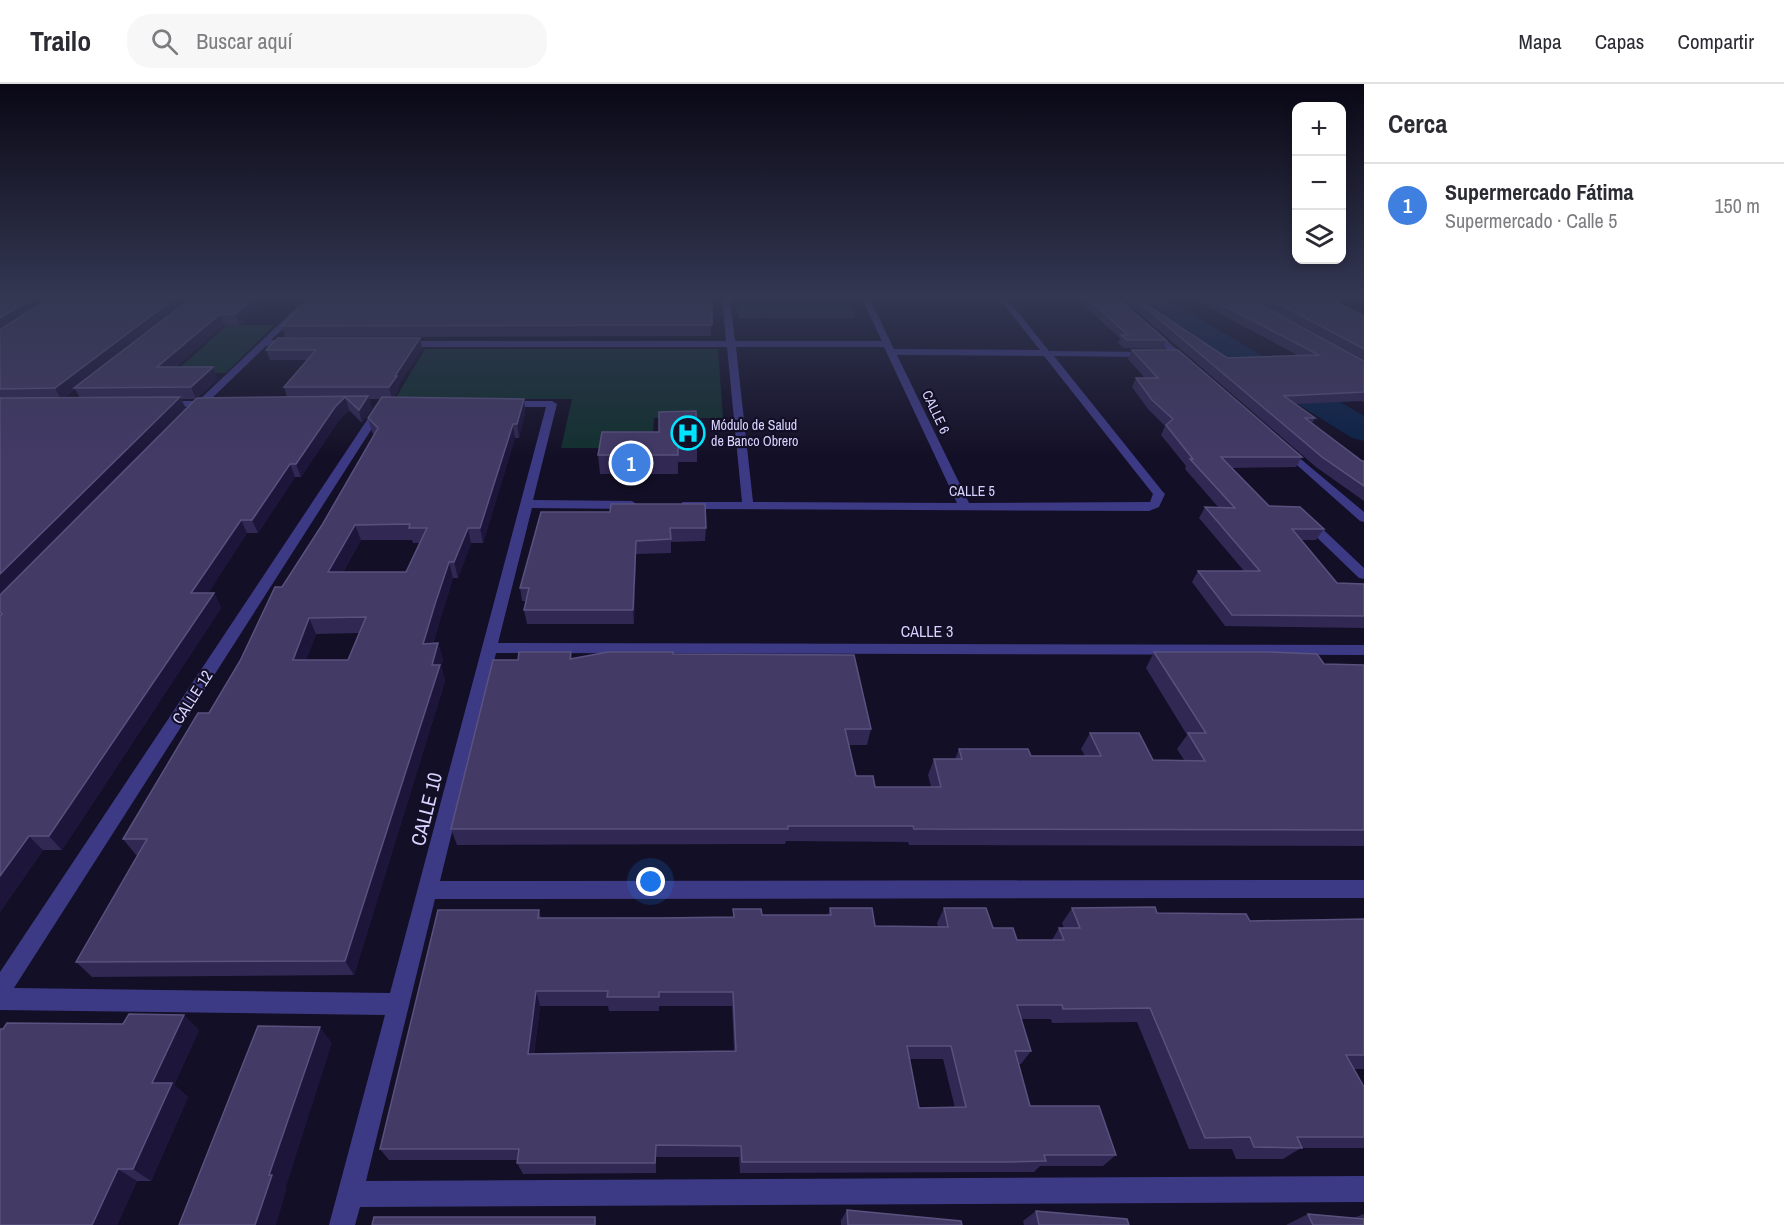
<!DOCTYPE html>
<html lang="es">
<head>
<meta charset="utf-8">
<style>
  :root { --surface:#fff; --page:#f7f7f7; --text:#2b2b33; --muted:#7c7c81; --line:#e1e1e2; --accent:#111827 }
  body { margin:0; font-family:"Archivo Narrow",sans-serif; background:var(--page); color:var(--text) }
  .controls { position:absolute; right:18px; top:18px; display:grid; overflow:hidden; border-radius:12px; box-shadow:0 3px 9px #0003 }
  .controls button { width:54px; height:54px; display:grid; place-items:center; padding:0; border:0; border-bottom:2px solid var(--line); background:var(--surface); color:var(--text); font:30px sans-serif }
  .you { position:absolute; left:651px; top:798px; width:21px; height:21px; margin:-15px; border:4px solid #fff; border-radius:50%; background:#1a73e8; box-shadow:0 0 0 9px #1a73e833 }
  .badge { display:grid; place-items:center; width:39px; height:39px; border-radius:50%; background:var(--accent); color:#fff; font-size:20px; font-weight:700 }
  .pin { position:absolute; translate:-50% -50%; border:3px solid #fff; box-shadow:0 2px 6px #0006 }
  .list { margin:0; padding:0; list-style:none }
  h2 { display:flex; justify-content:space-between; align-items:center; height:78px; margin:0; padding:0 24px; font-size:26px }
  h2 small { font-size:20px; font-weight:400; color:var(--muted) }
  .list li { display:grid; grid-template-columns:39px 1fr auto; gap:18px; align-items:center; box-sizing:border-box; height:84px; padding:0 24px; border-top:2px solid var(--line) }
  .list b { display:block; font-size:22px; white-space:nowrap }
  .list p { margin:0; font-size:20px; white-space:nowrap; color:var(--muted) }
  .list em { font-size:20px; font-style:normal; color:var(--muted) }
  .icon { flex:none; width:33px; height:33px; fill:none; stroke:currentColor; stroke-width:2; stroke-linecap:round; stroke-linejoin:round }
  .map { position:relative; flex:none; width:1364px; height:1141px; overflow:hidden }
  header { display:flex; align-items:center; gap:36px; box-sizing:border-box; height:84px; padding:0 30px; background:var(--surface); border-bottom:2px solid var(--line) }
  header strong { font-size:28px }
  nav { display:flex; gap:33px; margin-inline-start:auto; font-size:21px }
  .search { width:420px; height:54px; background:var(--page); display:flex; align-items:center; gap:15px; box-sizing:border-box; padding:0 21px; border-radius:24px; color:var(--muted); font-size:22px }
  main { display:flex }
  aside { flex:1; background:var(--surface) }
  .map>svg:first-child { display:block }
  .green { fill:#12302f }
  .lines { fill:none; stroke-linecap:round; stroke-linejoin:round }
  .river { fill:#0c2248; fill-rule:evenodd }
  .service { fill:#3d3a85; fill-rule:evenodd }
  .minor { fill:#3d3a85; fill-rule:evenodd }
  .wall { fill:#312854; fill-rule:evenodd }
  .shaded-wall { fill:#1d163a }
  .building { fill:#433a66; stroke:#5a527e; stroke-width:1.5; fill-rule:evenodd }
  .labels { text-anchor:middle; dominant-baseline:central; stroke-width:4.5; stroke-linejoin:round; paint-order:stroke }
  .far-street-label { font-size:14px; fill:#d9d4ff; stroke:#130f26 }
  .far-poi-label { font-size:14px; fill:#d9d4ff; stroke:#130f26; text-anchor:start }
  .street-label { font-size:16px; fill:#d9d4ff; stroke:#130f26 }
  .near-street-label { font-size:20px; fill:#d9d4ff; stroke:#130f26 }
</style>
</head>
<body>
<header>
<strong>Trailo</strong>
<div class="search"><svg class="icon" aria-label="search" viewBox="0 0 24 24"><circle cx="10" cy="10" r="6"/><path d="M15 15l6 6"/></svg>Buscar aquí</div>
<nav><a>Mapa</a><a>Capas</a><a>Compartir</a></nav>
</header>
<main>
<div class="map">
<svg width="1364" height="1141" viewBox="0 0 1364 1141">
  <rect width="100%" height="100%" fill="#130f26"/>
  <path class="green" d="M735,213H846L856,234H739Z
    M227,241H274L226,289H174Z
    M425,265H718L723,334H654L652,364H561L572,315H395Z"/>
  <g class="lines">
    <path class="river" d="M1131,213H1163L1364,332V357L1352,354L1135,218Z"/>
    <path class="service" d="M1307,433L1311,434L1364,484V495L1359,494L1303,440L1301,437Z"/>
    <path class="minor" d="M308,213H317L271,256H293L297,259L296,261L266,262L209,317L215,318V322L197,326L192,323L159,322V318L163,317H198Z
      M722,213H730L735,257H882L861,213H869L894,265L1040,266L998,213H1006L1049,267L1153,268V272L1150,273L1054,272L1163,408L1165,410L1159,423L1149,427L686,425L682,424V418H742L727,263H401L397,260L401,257H726ZM736,263H884L957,419L753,418ZM897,271L1044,272L1153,410L1150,418L969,419Z
      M1148,245H1154L1190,277V281H1184L1148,249Z
      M552,317L557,320L533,416L632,417L638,421L632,425L532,424L498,559L1364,561V571L496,569L440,797L1364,796V814L435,815L366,1097L1364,1092V1118L360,1123L355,1141H329L385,931L0,926V888L375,324L380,321L385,324L14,904L390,909L546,323H505L500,320L505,317Z
      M1284,361L1364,428V438L1360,437L1280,366L1279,364Z"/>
  </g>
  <path class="wall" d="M0,213H270L239,241H224L175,283L218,295L196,315H181L186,325L287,313L284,303L307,276H270L266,266L420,254L422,264L399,301V304L394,313L524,315L525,329L519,354H515L483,459H471L458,494H453L440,536L433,560L438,559L443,576L441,582L445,597L354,891L92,893L76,878L138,771H136L123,755L209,629L282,503L322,441L374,351L372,348L368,334L381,315H369L372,324L362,339L349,326L339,336L301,393H295L258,449H247L208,509H214L221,524L62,766H43L0,828ZM75,305L80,314H64L68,311ZM361,456H412L413,459H419L406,488H343ZM359,549L348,576H306L316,550Z
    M712,213L711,252L285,253L282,242Z
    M1046,213H1116L1166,256L1163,265L1124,264L1118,259L1120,254L1077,215H1045Z
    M1125,213H1135L1227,274L1299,272L1189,213H1246L1364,277V319L1362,317L1296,320L1315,334L1312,339L1362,377H1364V417L1316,383L1124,216Z
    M1247,213H1326L1364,232V276Z
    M1132,266L1302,373L1296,383L1231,384L1269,422L1324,445L1316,456H1301L1337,499L1364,500V544L1225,542L1192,498L1198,487H1244L1199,434L1205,423L1219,424L1185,385L1186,382L1161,351L1165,342L1148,325L1132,303L1136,294H1145L1128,275Z
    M602,348L697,360V378H678V390H600L598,371Z
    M610,428L706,444L705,457L671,458V469L636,470L634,540H527L524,526L526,517H522L520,504Z
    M571,568L572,574L673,570L871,645L867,661H849L856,692L875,703H931L928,691L934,675H955L959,665L1031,672H1085L1081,665L1090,649L1153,676H1184L1177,665L1187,651L1146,584L1154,568L1324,580L1364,581V762L909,761L908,758L786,757L785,760L457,761L451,745L518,576Z
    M830,824L875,842L938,843L937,839L944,824L993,844L1017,856H1052L1059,844H1064L1062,839L1072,824L1157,829L1250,837L1364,835V985H1353L1364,1003V1064H1301L1283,1075H1236L1232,1065H1189L1137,938L1052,939L1051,935H1021L1031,967L1021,980H1018L1030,1022L1116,1071L1103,1082H1040L1034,1088H999L740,1089L739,1073H656V1089L523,1090L517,1079L518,1076H389L380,1065L539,826L541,834L733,833V825L762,831H828ZM540,922H608L609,927H659V922H732L734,967L534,970ZM910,975H943L955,1024H919Z
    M199,946L174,1001L188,1013L151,1097H137L117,1141H0Z
    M847,1126L962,1141H841V1136Z
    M1036,1127L1129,1141H1024L1023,1137Z
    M1308,1130L1353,1134L1364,1130V1141H1286Z"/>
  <path class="shaded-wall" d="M34,213H56L0,248V234Z
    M176,213H194L74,304L75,305L61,316L55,304Z
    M254,213H270L239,241L235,230Z
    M220,230L224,241L162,295L157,283Z
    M420,254L422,264L399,301V304L392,315L389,303L395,292Z
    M213,283L218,295L196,315L191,303Z
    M368,312L372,324L362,339L359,326Z
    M180,313L186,325L0,514V490Z
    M345,313L349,326L339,336L301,393L296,380L335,323Z
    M524,315L525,329L519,354L517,340Z
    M513,340L515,354L483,459L480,444Z
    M290,380L295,393L258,449L252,436Z
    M241,436L247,449L199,524L191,509Z
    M355,441L361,456L334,503L328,488Z
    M468,444L471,459L458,494L454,478Z
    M636,457V470L634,540L633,526Z
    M449,478L453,494L440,536L428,576L423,560L435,520Z
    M214,509L221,524L62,766L49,752Z
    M309,534L316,550L300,592L293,576Z
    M438,559L443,576L441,582L445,597L354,891L345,877Z
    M29,752L43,766L0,828V792Z
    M536,907L540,922L532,983L528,970Z
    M184,931L199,946L174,1001L188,1013L151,1097L133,1085L152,999Z
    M320,943L332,959L286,1103L287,1104L276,1141H255L269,1091Z
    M118,1085L137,1097L117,1141H92Z"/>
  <path class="building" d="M0,213H34L0,234Z
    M51,213H176L55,304L0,305V246Z
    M193,213H254L235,230H220L157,283H213L191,303L74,304Z
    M310,213H712V241L282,242Z
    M1086,213H1116L1166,256H1127L1121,251H1128Z
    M1133,213H1135L1227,274L1319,271L1207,213H1246L1364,277V308L1284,312L1315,334H1305L1362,377H1364V402L1322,373Z
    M1266,213H1326L1364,232V265Z
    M278,254H420L395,292H397L389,303H284L316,266H266Z
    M1132,266H1178L1302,373H1221L1269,422L1300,423L1324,445H1292L1337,499L1364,500V532L1232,531L1198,487H1260L1205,423L1235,424L1190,375H1193L1166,341L1173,335L1152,316L1136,294H1158Z
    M368,312L359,326L345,313L335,323L296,380H290L252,436H241L191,509H214L49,752H29L0,792V532L2,530L0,528V511L197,314Z
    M180,313L0,490V314Z
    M382,313L524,315L517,340H513L480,444H468L454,478H449L435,520L423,560L438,559L432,581H440L345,877L76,878L147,755H123L198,629H209L240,577L275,503H282L322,441L378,344L368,334ZM410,440L409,444H427L406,488H328L355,441ZM366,533L348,576H293L309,534Z
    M696,327L697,360H678V371H598L602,348H659V328Z
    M611,420H705L706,444H670L671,455L636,457L633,526H524L529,504H520L541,428H610Z
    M519,568H571L570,575L608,568H673V570L854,571L871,645H845L856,692H873L875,703H941L934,675H962L959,665H1028L1031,672H1101L1090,649H1139L1153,676L1205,677L1188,649H1206L1154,568H1267L1317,570L1324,580L1364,581V746L914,745L913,742H788V745H451L493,576H518Z
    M1155,823L1157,829L1246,830L1250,837L1364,835V971H1346L1364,1003V1053H1297L1302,1064L1254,1063L1250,1053L1205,1054L1150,924L1063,925L1062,921H1017L1031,967H1015L1030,1022H1099L1116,1071H1044L1046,1077L1009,1078H742L741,1062L656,1061L655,1079H517L519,1065H380L438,826H539L538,834H660L734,833L733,825H761L762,831H831L830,824H872L875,842L948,843L944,824H986L993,844H1013L1017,856H1064L1059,844H1080L1072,824ZM536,907H608L607,913H659V908H733L736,967L528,970ZM907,962H951L966,1023L919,1024Z
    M129,930L184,931L152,999H172L133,1085H118L92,1141H0V945H3L7,939L123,940Z
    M258,942L320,943L269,1091H272L255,1141H179Z
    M847,1126L961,1137L962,1141H848Z
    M1036,1127L1127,1135L1129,1141H1039Z
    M1308,1130L1364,1135V1141H1313Z
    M374,1133H595V1141H372Z"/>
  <linearGradient id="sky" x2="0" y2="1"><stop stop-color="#0a0815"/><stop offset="0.57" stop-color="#333752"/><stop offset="1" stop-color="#333752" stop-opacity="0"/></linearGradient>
  <rect width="1364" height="373" fill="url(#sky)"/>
  <defs>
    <g id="hospital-ring" transform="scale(1.725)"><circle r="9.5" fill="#130f26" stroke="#00e5ff" stroke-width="1.5"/><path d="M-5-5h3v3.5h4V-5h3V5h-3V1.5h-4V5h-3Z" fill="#00e5ff"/></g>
  </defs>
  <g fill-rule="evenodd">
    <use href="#hospital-ring" x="688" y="349"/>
  </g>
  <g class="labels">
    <g class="far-street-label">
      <text transform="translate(936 328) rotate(65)">CALLE 6</text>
      <text x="972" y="407">CALLE 5</text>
    </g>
    <g class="far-poi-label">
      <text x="711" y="341">Módulo de Salud<tspan x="711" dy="16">de Banco Obrero</tspan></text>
    </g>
    <g class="street-label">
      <text x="927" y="547">CALLE 3</text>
      <text transform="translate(192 613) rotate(-57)">CALLE 12</text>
    </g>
    <g class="near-street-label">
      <text transform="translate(426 725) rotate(-76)">CALLE 10</text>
    </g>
  </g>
</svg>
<div class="controls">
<button>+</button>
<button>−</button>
<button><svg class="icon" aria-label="layers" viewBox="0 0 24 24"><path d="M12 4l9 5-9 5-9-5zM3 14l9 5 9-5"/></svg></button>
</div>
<div class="you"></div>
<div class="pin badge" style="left:631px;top:379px;background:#3f7fe0">1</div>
</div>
<aside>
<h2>Cerca<small></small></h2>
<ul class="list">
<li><span class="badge" style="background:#3f7fe0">1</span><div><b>Supermercado Fátima</b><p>Supermercado · Calle 5</p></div><em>150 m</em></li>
</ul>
</aside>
</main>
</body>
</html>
